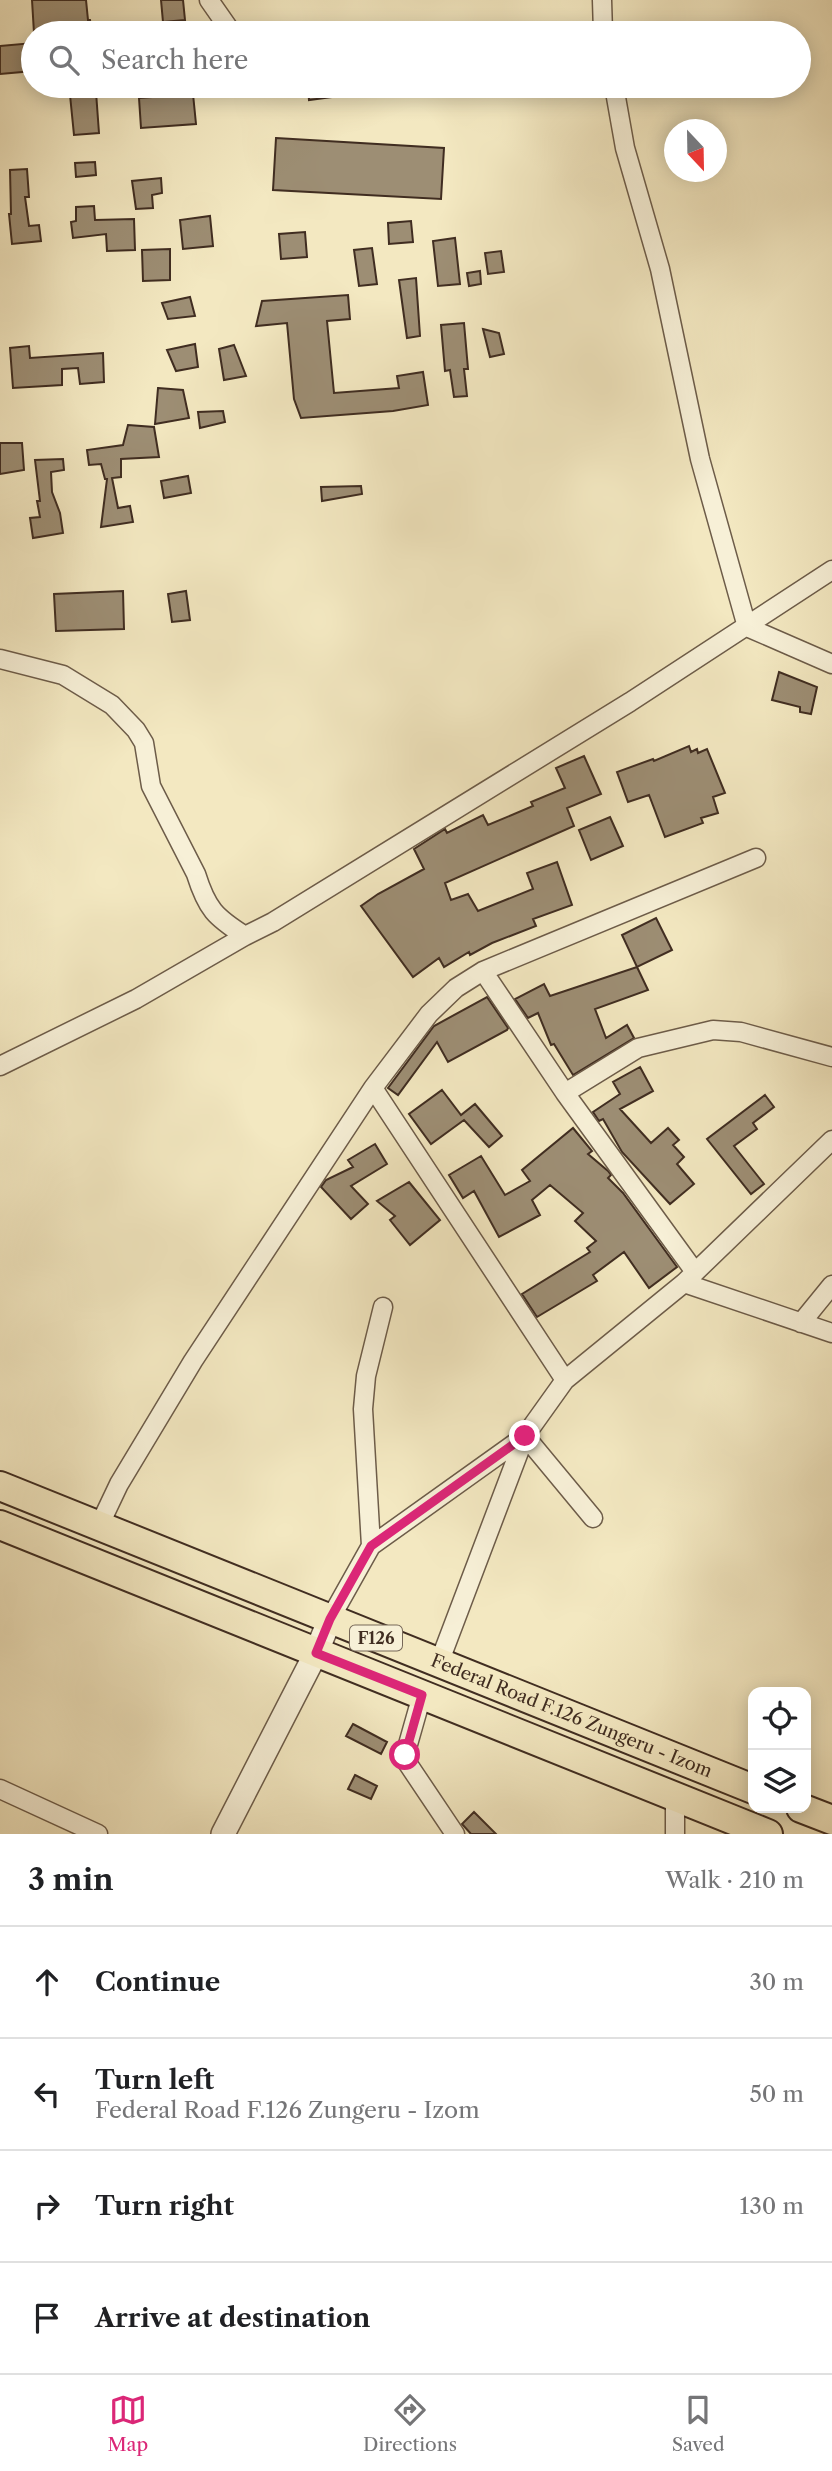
<!DOCTYPE html>
<html lang="en">
<head>
<meta charset="utf-8">
<style>
  :root { --surface:#fff; --page:#f2f2f2; --text:#202124; --muted:#757577; --line:#e0e0e0; --accent:#db2777 }
  body { margin:0; font-family:"Libre Caslon Text",serif; background:var(--page); color:var(--text) }
  .controls { position:absolute; right:21px; bottom:21px; display:grid; overflow:hidden; border-radius:14px; box-shadow:0 4px 18px #0003 }
  .controls button { width:63px; height:63px; display:grid; place-items:center; padding:0; border:0; border-bottom:2px solid var(--line); background:var(--surface); color:var(--text); font:35px sans-serif }
  .compass { position:absolute; left:664px; top:119px; width:63px; height:63px; border-radius:50%; background:var(--surface); box-shadow:0 4px 18px #0003; rotate:158deg }
  .stop { position:absolute; width:21px; height:21px; margin:-16px; border:5px solid #db2777; border-radius:50%; background:#fff }
  .stop.end { background:#db2777; border-color:#fff; box-shadow:0 2px 7px #0008 }
  .list { margin:0; padding:0; list-style:none }
  h2 { display:flex; justify-content:space-between; align-items:center; height:91px; margin:0; padding:0 28px; font-size:30px }
  h2 small { font-size:23px; font-weight:400; color:var(--muted) }
  .list li { display:grid; grid-template-columns:46px 1fr auto; gap:21px; align-items:center; box-sizing:border-box; height:112px; padding:0 28px; border-top:2px solid var(--line) }
  .list b { display:block; font-size:26px; white-space:nowrap }
  .list p { margin:0; font-size:23px; white-space:nowrap; color:var(--muted) }
  .list em { font-size:23px; font-style:normal; color:var(--muted) }
  .icon { flex:none; width:38px; height:38px; fill:none; stroke:currentColor; stroke-width:2; stroke-linecap:round; stroke-linejoin:round }
  .map { position:relative; flex:none; width:832px; height:1834px; overflow:hidden }
  .search { position:absolute; background:var(--surface); box-shadow:0 4px 18px #0003; left:21px; right:21px; top:21px; height:77px; display:flex; align-items:center; gap:18px; box-sizing:border-box; padding:0 24px; border-radius:38px; color:var(--muted); font-size:26px }
  .sheet { height:539px; background:var(--surface) }
  nav { display:flex; justify-content:space-around; align-items:center; box-sizing:border-box; height:98px; border-top:2px solid var(--line); background:var(--surface); font-size:19px; color:var(--muted) }
  nav a { display:grid; justify-items:center; gap:4px }
  nav .on { color:var(--accent) }
  .map>svg:first-child { display:block }
  .building { fill:#9d8e74; stroke:#402d21; stroke-width:2 }
  .lines { fill:none; stroke-linecap:round; stroke-linejoin:round }
  .minor-casing { stroke:#6d5c49; stroke-width:21 }
  .tertiary-casing { stroke:#6d5c49; stroke-width:26 }
  .primary-casing { stroke:#402d21; stroke-width:32 }
  .minor { stroke:#f7f0d7; stroke-width:18 }
  .tertiary { stroke:#f7f0d7; stroke-width:23 }
  .primary { stroke:#f3e8c1; stroke-width:28 }
  .route { stroke:#db2777; stroke-width:9 }
  .labels { text-anchor:middle; dominant-baseline:central; stroke-width:5; stroke-linejoin:round; paint-order:stroke }
  .shield { fill:#f7f0d7; stroke:#776858; stroke-width:2 }
  .shield-label { font-size:16px; font-weight:bold; fill:#402d21 }
  .street-label { font-size:18px; fill:#402d21; stroke:#f7f0d7 }
</style>
</head>
<body>
<div class="map">
<svg width="832" height="1834" viewBox="0 0 832 1834">
  <rect width="100%" height="100%" fill="#f3e8c1"/>
  <filter id="stains"><feTurbulence type="fractalNoise" baseFrequency=".00286" numOctaves="4"/><feColorMatrix values="0 0 0 0 .2 0 0 0 0 .09 0 0 0 0 .02 0 0 0 .5 -.17"/></filter>
  <radialGradient id="worn" r=".72"><stop offset=".6" stop-color="#630" stop-opacity="0"/><stop offset="1" stop-color="#630" stop-opacity=".3"/></radialGradient>
  <path class="building" d="M32,0H86L88,20H90L92,33H34Z
    M161,0H183L185,20L163,22Z
    M33,43V71L0,74V46Z
    M308,86H354L355,94L309,100Z
    M96,92L99,133L74,135L70,95Z
    M193,94L196,124L141,128L139,98Z
    M276,138L444,148L441,199L273,190Z
    M95,162L96,175L76,177L75,163Z
    M27,169L29,197H25L29,226L39,225L41,241L12,244L9,214H11L10,170Z
    M161,178L162,193L152,195L153,208L136,209L132,181Z
    M94,206L95,220L134,219L135,250L107,251L106,234L73,238L71,222L76,221V207Z
    M210,216L213,246L183,249L180,220Z
    M411,221L413,242L389,244L388,223Z
    M305,232L307,257L281,259L279,234Z
    M455,238L460,284L438,286L433,241Z
    M372,248L377,284L359,286L354,250Z
    M170,249V280L143,281L142,250Z
    M501,251L504,272L488,274L485,253Z
    M480,271L481,284L469,286L467,273Z
    M416,278L420,336L407,338L399,280Z
    M348,295L350,319L327,321L334,393L399,388L397,376L423,372L428,405L393,411L301,418L294,399L287,323L256,326L262,301Z
    M190,297L195,316L168,319L162,303Z
    M464,323L468,369H464L467,396L454,397L450,370L445,371L441,325Z
    M483,329L499,333L504,354L490,357Z
    M195,344L198,367L176,371L167,350Z
    M234,345L246,376L224,380L219,349Z
    M29,346L30,358L103,353L104,382L80,384L78,368L62,369V385L13,388L10,348Z
    M158,388L183,390L189,418L155,424Z
    M223,411L225,422L200,428L198,412Z
    M128,425L154,427L159,457L121,459V477L112,478L118,508L130,506L133,522L101,527L107,479H105L101,464L89,465L87,450L123,445Z
    M0,443H22L24,470L0,474Z
    M63,459L64,470L51,472L52,492L60,513L63,533L33,538L30,518L40,517L37,501H40L35,460Z
    M188,476L191,493L164,498L161,481Z
    M361,486L362,494L322,501L321,487Z
    M123,591L124,629L56,631L54,594Z
    M186,591L190,620L172,622L168,594Z
    M779,672L817,687L811,714L800,712V707L772,700Z
    M689,746L691,752L697,749L698,753L707,749L725,793L713,797L718,813L701,818L703,823L665,837L649,795L628,802L617,772L653,759L654,761Z
    M584,756L601,794L567,808L574,826L445,883L451,900L468,894L478,911L533,889L527,873L557,862L572,905L533,919L536,926L492,943L470,955L469,952L444,967L439,958L413,977L361,906L378,894L424,869L414,849L445,829L447,833L483,815L488,825L533,806L531,802L565,788L556,768Z
    M610,817L623,846L591,860L579,830Z
    M656,918L672,950L637,967L622,935Z
    M637,967L648,990L595,1009L606,1038L627,1025L634,1038L573,1075L554,1044L551,1045L538,1013L528,1018L515,999L544,984L550,996Z
    M487,997L508,1028L507,1030L448,1062L437,1042L398,1095L388,1088L434,1026Z
    M640,1067L653,1091L620,1109L651,1143L668,1128L679,1140L673,1145L684,1157L677,1164L694,1184L670,1204L622,1152L603,1119L599,1121L593,1112L620,1094L613,1082Z
    M442,1090L461,1115L475,1104L502,1136L489,1147L464,1120L431,1144L409,1114Z
    M765,1095L774,1107L753,1123L757,1129L734,1146L764,1184L751,1194L707,1139Z
    M573,1128L592,1151L588,1154L608,1171L611,1175L608,1178L623,1193L677,1267L649,1288L624,1252L593,1275L597,1281L537,1317L522,1294L590,1252L587,1248L596,1241L575,1221L583,1213L550,1185L532,1200L540,1215L499,1237L474,1191L463,1198L449,1175L481,1156L505,1195L530,1181L522,1170Z
    M375,1144L387,1164L351,1186L368,1204L351,1219L321,1187L326,1180L353,1167L348,1160Z
    M409,1182L440,1220L410,1245L390,1220L395,1216L377,1201Z
    M353,1724L387,1742L381,1754L346,1736Z
    M355,1775L377,1786L371,1799L348,1789Z
    M474,1812L496,1834H471L462,1824Z"/>
  <g class="lines">
    <g class="minor-casing">
      <path id="minor" d="M209,0L232,33
        M602,0L603,33
        M614,86L625,148L660,269L700,459L747,627L832,664
        M0,659L63,675L112,705L136,730L144,743L151,786L196,874C207,909 215,917 245,936
        M483,971L565,1093L695,1272
        M0,1066L136,999L245,936L273,922L630,702L832,570
        M373,1088L565,1380
        M565,1093L638,1048L713,1030L741,1032L832,1057
        M684,1283L832,1333
        M801,1323L832,1285
        M100,1524L119,1484L193,1361L373,1088L429,1014L456,988L483,971L756,858
        M371,1546L363,1409L366,1376L383,1307
        M330,1619L371,1546L525,1436L565,1380L684,1283L832,1140
        M439,1663L525,1436L593,1518
        M422,1695L405,1755L406,1761L455,1834
        M0,1789L98,1834
        M675,1834V1798"/>
    </g>
    <g class="tertiary-casing">
      <path id="tertiary" d="M223,1834L316,1653L330,1619"/>
    </g>
    <g class="primary-casing">
      <g id="primary">
        <path id="s1" d="M0,1486L753,1789"/>
        <path d="M0,1525L768,1834"/>
        <path d="M801,1808L832,1820"/>
      </g>
    </g>
    <use href="#minor" class="minor"/>
    <use href="#tertiary" class="tertiary"/>
    <use href="#primary" class="primary"/>
  </g>
  <g class="lines">
    <path class="route" d="M405,1755L422,1695L316,1653L330,1619L371,1546L525,1436"/>
  </g>
  <g class="labels">
    <rect class="shield" x="350" y="1625.5" width="52" height="25" rx="5"/>
    <g class="shield-label">
      <text x="376" y="1638">F126</text>
    </g>
    <g class="street-label">
      <text stroke="none"><textPath href="#s1" startOffset="616">Federal Road F.126 Zungeru - Izom</textPath></text>
    </g>
  </g>
  <rect width="100%" height="100%" filter="url(#stains)"/>
  <rect width="100%" height="100%" fill="url(#worn)"/>
</svg>
<div class="controls">
<button><svg class="icon" aria-label="locate" viewBox="0 0 24 24"><circle cx="12" cy="12" r="6"/><path d="M12 2v4M12 18v4M2 12h4M18 12h4"/></svg></button>
<button><svg class="icon" aria-label="layers" viewBox="0 0 24 24"><path d="M12 4l9 5-9 5-9-5zM3 14l9 5 9-5"/></svg></button>
</div>
<svg class="compass" viewBox="-18 -18 36 36"><path d="M0-13l5 13h-10z" fill="#e53935"/><path d="M0 13l5-13h-10z" fill="#757577"/></svg>
<div class="stop" style="left:405px;top:1755px"></div>
<div class="stop end" style="left:525px;top:1436px"></div>
<div class="search"><svg class="icon" aria-label="search" viewBox="0 0 24 24"><circle cx="10" cy="10" r="6"/><path d="M15 15l6 6"/></svg>Search here</div>
</div>
<section class="sheet">
<h2>3 min<small>Walk · 210 m</small></h2>
<ul class="list">
<li><svg class="icon" aria-label="ahead" viewBox="0 0 24 24"><path d="M12 20V5M6 11l6-6 6 6"/></svg><div><b>Continue</b></div><em>30 m</em></li>
<li><svg class="icon" aria-label="left" viewBox="0 0 24 24"><path d="M17 20v-9H6M10 6l-5 5 5 5"/></svg><div><b>Turn left</b><p>Federal Road F.126 Zungeru - Izom</p></div><em>50 m</em></li>
<li><svg class="icon" aria-label="right" viewBox="0 0 24 24"><path d="M7 20v-9h11M14 6l5 5-5 5"/></svg><div><b>Turn right</b></div><em>130 m</em></li>
<li><svg class="icon" aria-label="arrive" viewBox="0 0 24 24"><path d="M6 21V4h12l-3 4 3 4H6"/></svg><div><b>Arrive at destination</b></div></li>
</ul>
</section>
<nav>
<a class="on"><svg class="icon" aria-label="map" viewBox="0 0 24 24"><path d="M3 6l6-2 6 2 6-2v14l-6 2-6-2-6 2zM9 4v14M15 6v14"/></svg>Map</a>
<a><svg class="icon" aria-label="directions" viewBox="0 0 24 24"><path d="M12 3l9 9-9 9-9-9zM9 14v-3h6M13 9l2 2-2 2"/></svg>Directions</a>
<a><svg class="icon" aria-label="saved" viewBox="0 0 24 24"><path d="M7 4h10v16l-5-4-5 4z"/></svg>Saved</a>
</nav>
</body>
</html>
